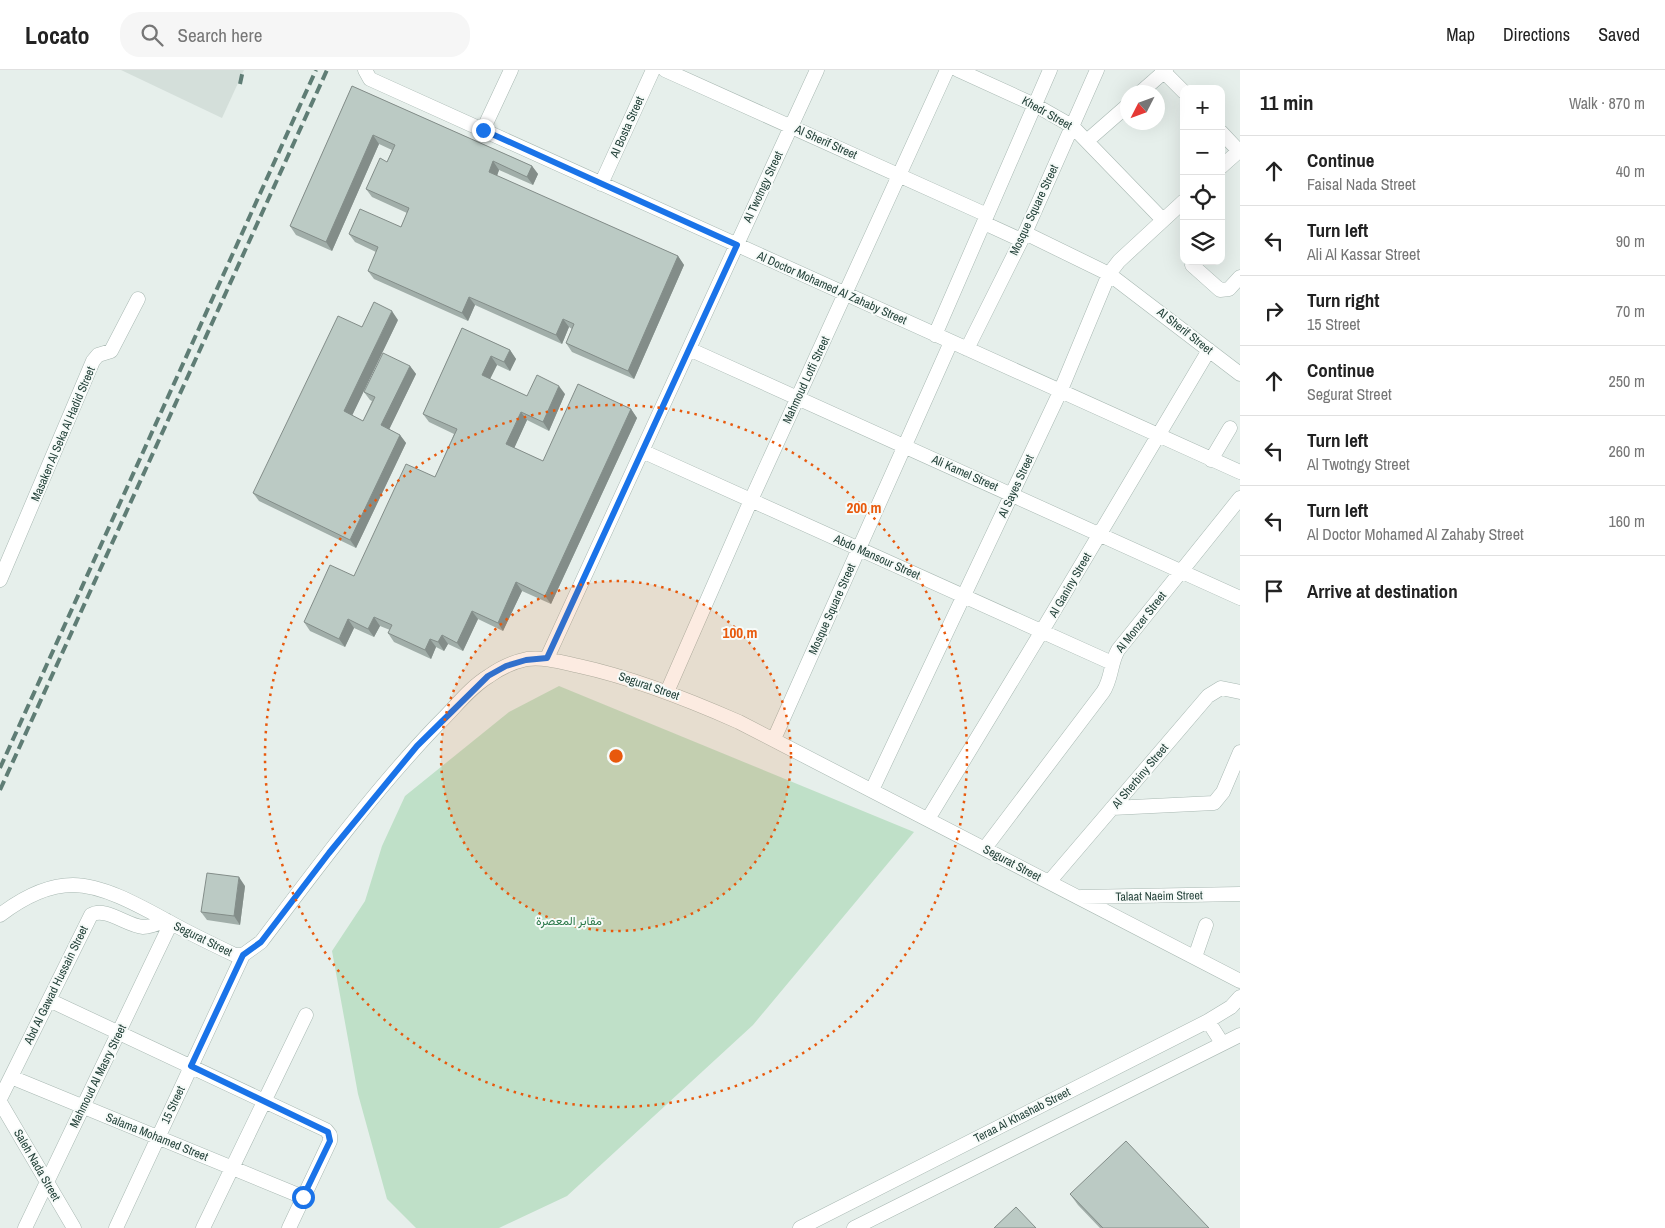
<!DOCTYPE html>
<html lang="en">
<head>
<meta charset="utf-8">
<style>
  :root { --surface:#fff; --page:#f6f6f6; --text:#222; --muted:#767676; --line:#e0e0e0 }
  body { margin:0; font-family:"Archivo Narrow",Vazirmatn,sans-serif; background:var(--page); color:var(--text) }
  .controls { position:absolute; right:15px; top:15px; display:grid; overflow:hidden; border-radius:10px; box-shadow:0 5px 20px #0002 }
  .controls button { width:45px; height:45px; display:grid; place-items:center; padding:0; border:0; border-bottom:1px solid var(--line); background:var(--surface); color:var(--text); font:25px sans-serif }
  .compass { position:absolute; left:1120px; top:15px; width:45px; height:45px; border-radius:50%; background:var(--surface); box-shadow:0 5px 20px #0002; rotate:228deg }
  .stop { position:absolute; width:15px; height:15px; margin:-11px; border:4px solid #1a73e8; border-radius:50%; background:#fff }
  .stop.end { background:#1a73e8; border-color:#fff; box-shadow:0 1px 5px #0008 }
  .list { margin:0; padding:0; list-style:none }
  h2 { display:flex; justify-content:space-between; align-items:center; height:65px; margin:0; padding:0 20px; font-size:21px }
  h2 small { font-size:16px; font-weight:400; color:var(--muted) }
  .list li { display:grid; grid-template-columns:32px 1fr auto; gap:15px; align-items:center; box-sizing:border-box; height:70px; padding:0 20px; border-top:1px solid var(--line) }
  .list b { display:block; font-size:19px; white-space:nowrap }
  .list p { margin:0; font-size:16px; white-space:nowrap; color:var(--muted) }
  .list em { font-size:16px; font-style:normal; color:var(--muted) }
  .icon { flex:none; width:28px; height:28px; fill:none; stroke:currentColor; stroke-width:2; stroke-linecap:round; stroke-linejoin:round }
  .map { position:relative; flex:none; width:1240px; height:1158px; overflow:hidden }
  header { display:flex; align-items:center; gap:30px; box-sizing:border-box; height:70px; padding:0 25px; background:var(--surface); border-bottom:1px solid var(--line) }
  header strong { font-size:24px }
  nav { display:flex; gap:28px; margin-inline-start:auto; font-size:18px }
  .search { width:350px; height:45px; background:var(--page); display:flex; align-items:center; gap:12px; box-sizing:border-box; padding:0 18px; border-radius:20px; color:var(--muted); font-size:19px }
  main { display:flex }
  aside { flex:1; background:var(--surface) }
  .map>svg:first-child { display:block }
  .built { fill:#d4dfda }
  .green { fill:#bfe0c8 }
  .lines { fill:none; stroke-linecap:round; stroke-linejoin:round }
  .minor-casing { stroke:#a8b8b2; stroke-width:15 }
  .minor { stroke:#fff; stroke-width:14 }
  .rail { stroke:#5f7d75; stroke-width:4; stroke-dasharray:10 5; stroke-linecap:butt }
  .wall { fill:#a1aea9 }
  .shaded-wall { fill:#838d89 }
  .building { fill:#bbcac4; stroke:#838d89 }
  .route { stroke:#1a73e8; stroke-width:6 }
  .ring { fill:none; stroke:#e8590c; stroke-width:2.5; stroke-dasharray:2.5 5 }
  .labels { text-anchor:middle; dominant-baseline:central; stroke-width:4; stroke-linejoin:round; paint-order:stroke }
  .street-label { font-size:12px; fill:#24423a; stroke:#f7fbf9 }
  .park-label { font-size:12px; fill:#2d7a4b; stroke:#f7fbf9 }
  .centre { fill:#e8590c; stroke:#f7fbf9; stroke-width:2.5 }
  .ring-label { font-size:15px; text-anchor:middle; font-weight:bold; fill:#e8590c; stroke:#f7fbf9; stroke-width:4; stroke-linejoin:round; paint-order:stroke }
</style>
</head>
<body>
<header>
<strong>Locato</strong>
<div class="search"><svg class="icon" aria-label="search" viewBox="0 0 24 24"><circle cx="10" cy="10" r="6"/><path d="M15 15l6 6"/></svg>Search here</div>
<nav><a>Map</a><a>Directions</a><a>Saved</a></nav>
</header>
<main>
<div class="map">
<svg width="1240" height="1158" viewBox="0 0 1240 1158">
  <rect width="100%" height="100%" fill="#e6efeb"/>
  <path class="built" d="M121,0H244L222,48Z"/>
  <path class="green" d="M559,616L914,762L753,955L567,1126L499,1158H416L387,1129L358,1024L332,881L365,831L382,776L405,726L509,642Z"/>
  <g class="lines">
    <g class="minor-casing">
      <path id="minor" d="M365,0L370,9L1240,402
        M665,0L987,145
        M958,0L1035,35L1072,56L1163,150
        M1162,0L1184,22
        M1141,22L1166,0
        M483,60L511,0
        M1221,62L1239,81
        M1088,70L1128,35
        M1221,97L1240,80
        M601,114L653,0
        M984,153L1021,170
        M1025,163L1109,204L1240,304
        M1192,195L1220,220L1229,219L1240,207
        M935,265L1050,0
        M689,279L1240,528
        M967,279L1025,163L1097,0
        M642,381L1112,593
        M1211,390L1230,358
        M0,510L93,291L98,285L111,281L138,229
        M547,588L817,0
        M667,622L751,430L947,0
        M774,669L951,272
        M872,720L1060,322L1109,204L1119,191L1184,131
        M1112,738L1214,733L1223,722L1240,682
        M928,749L1042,561L1209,280
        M985,778L1103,622C1112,609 1110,594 1118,580L1240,428
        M1049,812L1208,626L1221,618L1240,622
        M1081,827L1240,824
        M0,845C21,829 46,815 73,815C105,815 145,839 173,854C193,865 214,875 235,885H243L261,872C317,798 373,722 437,655C454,639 469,618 489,606C500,598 513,592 527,589C545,587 561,592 579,596C634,608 687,629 739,652L1240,911
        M1195,887L1206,855
        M49,930L326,1060L330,1065V1071L289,1158
        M1208,951L1222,973
        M11,1007L303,1127
        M0,1029L91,845C105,836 127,856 143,857C151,857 159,853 166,850
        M0,1032L74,1158
        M25,1158L171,853
        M116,1158L243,885
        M203,1158L306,945
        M800,1158L1208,951L1231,937L1240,927
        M854,1158L1240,965"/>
    </g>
    <use href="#minor" class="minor"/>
    <path class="rail" d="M240,14L243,0
      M0,698L316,0
      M0,720L327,0"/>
  </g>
  <path class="wall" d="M352,16L532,96L538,104L533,115L499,100L497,106L678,186L684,195L634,309L572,282L566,273L572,259L569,257L562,274L475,235L468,251L374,209L368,201L376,182L355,172L349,164L401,157L407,143L372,127L366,119L387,92L392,80L379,74L332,181L296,165L290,156Z
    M398,250L352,345L363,351L372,331L370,330L364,322L410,296L416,304L389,359L400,365L406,373L356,478L259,431L253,423Z
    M462,258L510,280L516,289L510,301L497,295L490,309L527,326L565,324L549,361L527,350L514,378L543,391L631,339L637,348L551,534L522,521L503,561L478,549L463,581L448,574L444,581L436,577L431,589L394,572L388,563L390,560L380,556L374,567L354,558L345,577L310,561L304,552L354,506L435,407L454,364L429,352L423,344Z
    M245,816L240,855L207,850L201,842Z
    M1070,1124L1209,1158H1100L1078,1135Z"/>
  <path class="shaded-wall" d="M373,65L379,74L332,181L326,172Z
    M493,91L499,100L495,111L489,102Z
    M532,96L538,104L533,115L527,107Z
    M678,186L684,195L634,309L628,301Z
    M469,227L475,235L468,251L462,243Z
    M392,241L398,250L350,350L344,341Z
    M563,249L569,257L562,274L556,265Z
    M510,280L516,289L510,301L504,292Z
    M491,286L497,295L488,313L482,305Z
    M410,296L416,304L387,364L381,355Z
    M559,316L565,324L549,361L543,352Z
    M631,339L637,348L551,534L545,526Z
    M521,342L527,350L512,383L506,374Z
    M400,365L406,373L356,478L350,470Z
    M516,512L522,521L503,561L498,553Z
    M472,541L478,549L463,581L457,573Z
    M374,547L380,556L374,567L368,559Z
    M348,549L354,558L345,577L339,569Z
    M442,565L448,574L444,581L438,572Z
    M430,569L436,577L431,589L425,580Z
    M239,807L245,816L240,855L234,846Z"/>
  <path class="building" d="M352,16L532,96L527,107L493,91L489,102L678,186L628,301L566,273L574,254L563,249L556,265L469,227L462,243L368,201L378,177L349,164L360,139L401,157L409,138L366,119L380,88L387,92L395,75L373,65L326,172L290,156Z
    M374,232L392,241L344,341L363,351L375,327L364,322L383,283L410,296L381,355L400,365L350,470L253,423L338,246L362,257Z
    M462,258L510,280L504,292L491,286L482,305L527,326L537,305L559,316L543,352L521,342L506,374L543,391L578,314L631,339L545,526L516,512L498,553L472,541L457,573L442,565L438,572L430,569L425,580L388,563L392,555L374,547L368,559L348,549L339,569L304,552L330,495L354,506L406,394L435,407L457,359L423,344Z
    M207,803L239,807L234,846L201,842Z
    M1126,1071L1209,1158H1103L1070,1124Z
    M1016,1137L1036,1158H994Z"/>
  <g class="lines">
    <path class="route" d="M303,1127L330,1071L328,1062L191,996L243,885L261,872L329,783L417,676L488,606L506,596L526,590L547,588L737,175L483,60"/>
  </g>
  <circle cx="616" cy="686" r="175" fill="#e8590c" fill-opacity=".12"/>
  <g class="ring">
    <circle cx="616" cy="686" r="175"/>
    <circle cx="616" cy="686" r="351"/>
  </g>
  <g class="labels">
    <g class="street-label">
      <text transform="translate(1047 43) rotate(29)">Khedr Street</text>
      <text transform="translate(627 57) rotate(-66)">Al Bosta Street</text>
      <text transform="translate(826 72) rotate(24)">Al Sherif Street</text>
      <text transform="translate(763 117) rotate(-65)">Al Twotngy Street</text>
      <text transform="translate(1034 140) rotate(-65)">Mosque Square Street</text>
      <text transform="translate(832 218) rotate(24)">Al Doctor Mohamed Al Zahaby Street</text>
      <text transform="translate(1185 261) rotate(38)">Al Sherif Street</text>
      <text transform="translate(806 310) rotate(-65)">Mahmoud Lotfi Street</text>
      <text transform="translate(63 364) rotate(-67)">Masaken Al Seka Al Hadid Street</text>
      <text transform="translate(965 403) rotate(24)">Ali Kamel Street</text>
      <text transform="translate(1016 416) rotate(-65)">Al Sayes Street</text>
      <text transform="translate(877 487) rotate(24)">Abdo Mansour Street</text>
      <text transform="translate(1070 515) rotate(-60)">Al Ganiny Street</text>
      <text transform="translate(832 539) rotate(-66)">Mosque Square Street</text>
      <text transform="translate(1141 552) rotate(-52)">Al Monzer Street</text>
      <text transform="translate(649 616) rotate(19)">Segurat Street</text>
      <text transform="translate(1140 706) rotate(-50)">Al Sherbiny Street</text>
      <text transform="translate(1012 793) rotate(28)">Segurat Street</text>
      <text transform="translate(1159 826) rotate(-1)">Talaat Naeim Street</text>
      <text transform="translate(203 869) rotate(26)">Segurat Street</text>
      <text transform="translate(56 915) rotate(-64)">Abd Al Gawad Hussain Street</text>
      <text transform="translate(98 1006) rotate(-64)">Mahmoud Al Masry Street</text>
      <text transform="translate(173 1035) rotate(-65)">15 Street</text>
      <text transform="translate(1022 1045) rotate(-27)">Teraa Al Khashab Street</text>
      <text transform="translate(157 1067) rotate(22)">Salama Mohamed Street</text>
      <text transform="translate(37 1095) rotate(60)">Saleh Nada Street</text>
    </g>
    <g class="park-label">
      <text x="569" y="851">مقابر المعصرة</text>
    </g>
  </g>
  <circle cx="616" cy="686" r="8" class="centre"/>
  <g class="ring-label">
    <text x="864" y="443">200 m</text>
    <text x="740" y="568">100 m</text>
  </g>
</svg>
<div class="controls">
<button>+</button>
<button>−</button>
<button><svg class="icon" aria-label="locate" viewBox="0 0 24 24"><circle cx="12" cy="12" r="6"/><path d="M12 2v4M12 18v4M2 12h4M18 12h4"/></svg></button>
<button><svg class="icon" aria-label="layers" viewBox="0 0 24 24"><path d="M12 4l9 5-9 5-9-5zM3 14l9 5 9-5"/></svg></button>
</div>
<svg class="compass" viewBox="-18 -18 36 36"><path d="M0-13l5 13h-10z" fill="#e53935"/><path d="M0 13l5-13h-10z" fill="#767676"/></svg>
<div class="stop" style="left:303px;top:1127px"></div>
<div class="stop end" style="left:483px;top:60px"></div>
</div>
<aside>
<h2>11 min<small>Walk · 870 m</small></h2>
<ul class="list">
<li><svg class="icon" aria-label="ahead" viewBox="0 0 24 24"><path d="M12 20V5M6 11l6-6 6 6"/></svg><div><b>Continue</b><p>Faisal Nada Street</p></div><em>40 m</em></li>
<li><svg class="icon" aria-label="left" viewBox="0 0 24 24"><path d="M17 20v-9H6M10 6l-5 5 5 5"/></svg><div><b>Turn left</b><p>Ali Al Kassar Street</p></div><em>90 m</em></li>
<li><svg class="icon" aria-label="right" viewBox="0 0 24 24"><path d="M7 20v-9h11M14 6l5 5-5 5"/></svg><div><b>Turn right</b><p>15 Street</p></div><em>70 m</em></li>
<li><svg class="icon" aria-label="ahead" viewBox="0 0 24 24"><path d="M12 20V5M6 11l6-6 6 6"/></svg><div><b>Continue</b><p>Segurat Street</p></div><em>250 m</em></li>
<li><svg class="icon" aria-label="left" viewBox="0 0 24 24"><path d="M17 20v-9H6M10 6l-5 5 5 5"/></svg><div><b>Turn left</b><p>Al Twotngy Street</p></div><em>260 m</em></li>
<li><svg class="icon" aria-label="left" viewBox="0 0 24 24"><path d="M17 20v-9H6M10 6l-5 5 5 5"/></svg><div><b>Turn left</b><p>Al Doctor Mohamed Al Zahaby Street</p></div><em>160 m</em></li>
<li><svg class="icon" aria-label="arrive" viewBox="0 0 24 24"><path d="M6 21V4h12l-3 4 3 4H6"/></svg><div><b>Arrive at destination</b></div></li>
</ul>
</aside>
</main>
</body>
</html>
